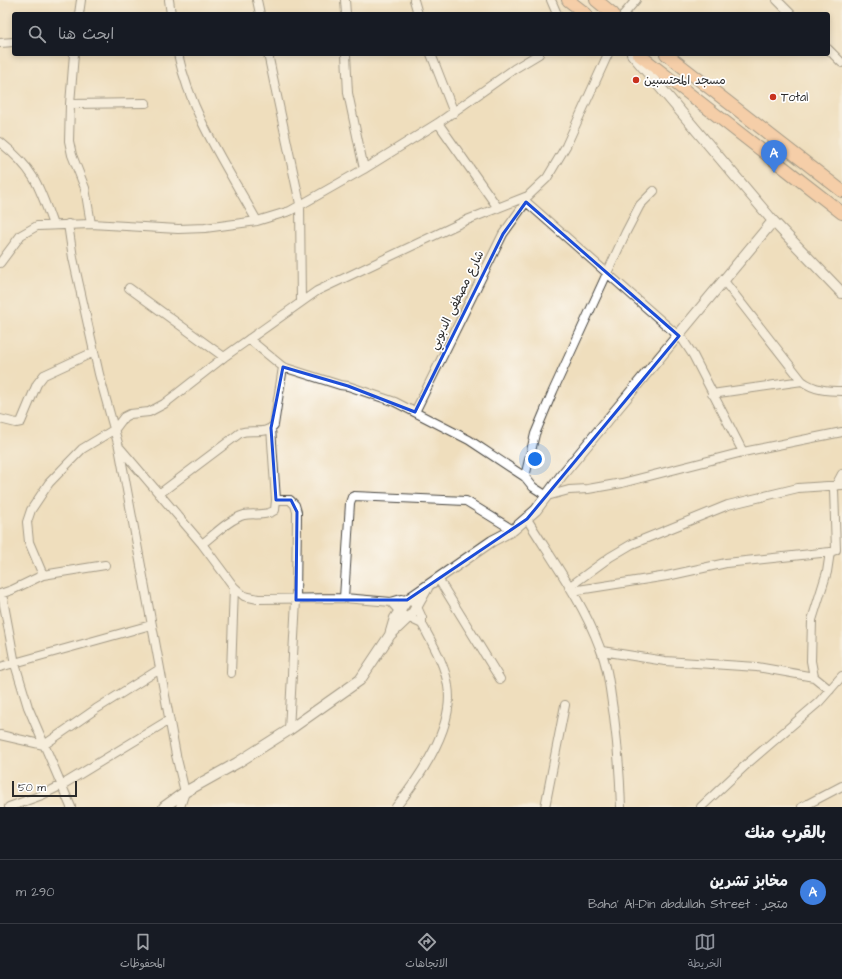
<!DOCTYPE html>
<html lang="ar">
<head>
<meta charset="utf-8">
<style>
  :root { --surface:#171b24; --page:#20242c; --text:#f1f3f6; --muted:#9ea1a6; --line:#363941; --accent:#8c9099 }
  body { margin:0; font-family:"Architects Daughter","Playpen Sans Arabic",sans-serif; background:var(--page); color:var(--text); direction:rtl }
  .scale { position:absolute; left:12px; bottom:10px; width:65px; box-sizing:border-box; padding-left:4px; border:2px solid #2b2b2b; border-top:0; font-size:11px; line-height:14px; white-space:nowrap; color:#2b2b2b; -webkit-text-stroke:3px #fff; paint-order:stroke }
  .you { position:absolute; left:535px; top:459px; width:14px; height:14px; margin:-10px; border:3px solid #fff; border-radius:50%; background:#1a73e8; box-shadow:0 0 0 6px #1a73e833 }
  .badge { display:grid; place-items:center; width:26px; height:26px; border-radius:50%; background:var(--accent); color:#fff; font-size:13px; font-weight:700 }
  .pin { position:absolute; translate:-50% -33px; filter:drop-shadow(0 1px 2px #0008) }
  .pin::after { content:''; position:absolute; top:21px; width:14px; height:12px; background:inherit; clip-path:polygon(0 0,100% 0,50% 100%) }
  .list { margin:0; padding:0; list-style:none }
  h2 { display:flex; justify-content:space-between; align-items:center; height:52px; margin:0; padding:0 16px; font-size:17px }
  h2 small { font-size:13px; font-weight:400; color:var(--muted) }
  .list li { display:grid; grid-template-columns:26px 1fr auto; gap:12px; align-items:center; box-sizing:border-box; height:64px; padding:0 16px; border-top:1px solid var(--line) }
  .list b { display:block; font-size:15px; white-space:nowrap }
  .list p { margin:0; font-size:13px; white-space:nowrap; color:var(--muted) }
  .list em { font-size:13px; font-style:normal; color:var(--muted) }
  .icon { flex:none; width:22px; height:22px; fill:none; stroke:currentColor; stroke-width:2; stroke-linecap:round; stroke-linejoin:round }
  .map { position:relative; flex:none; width:842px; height:807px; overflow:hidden; direction:ltr }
  .search { position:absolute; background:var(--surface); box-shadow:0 2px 6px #0003; left:12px; right:12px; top:12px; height:44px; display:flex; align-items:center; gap:10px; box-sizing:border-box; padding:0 14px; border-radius:4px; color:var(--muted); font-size:15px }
  .sheet { height:116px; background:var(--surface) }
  nav { display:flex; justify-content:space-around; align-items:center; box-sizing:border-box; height:56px; border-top:1px solid var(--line); background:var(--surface); font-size:11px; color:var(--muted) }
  nav a { display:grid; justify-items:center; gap:2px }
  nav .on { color:var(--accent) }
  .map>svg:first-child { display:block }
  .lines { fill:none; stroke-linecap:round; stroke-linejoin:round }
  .minor-casing { stroke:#484641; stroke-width:10 }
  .tertiary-casing { stroke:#484641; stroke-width:12 }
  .primary-casing { stroke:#484641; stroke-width:14 }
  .minor { stroke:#fff; stroke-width:8 }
  .tertiary { stroke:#fff; stroke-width:10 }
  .primary { stroke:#fcba8e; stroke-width:12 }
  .marked { fill:none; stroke:#1d4ed8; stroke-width:3; stroke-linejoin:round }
  .poi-dot { fill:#c8321e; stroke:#fff; stroke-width:1.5 }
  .labels { text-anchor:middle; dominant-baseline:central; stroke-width:3.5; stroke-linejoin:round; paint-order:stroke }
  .poi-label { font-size:12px; fill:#2b2b2b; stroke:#fff; text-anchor:start }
  .street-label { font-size:12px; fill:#2b2b2b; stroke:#fff }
</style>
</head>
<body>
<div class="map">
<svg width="842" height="807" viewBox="0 0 842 807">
  <rect width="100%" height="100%" fill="#fff"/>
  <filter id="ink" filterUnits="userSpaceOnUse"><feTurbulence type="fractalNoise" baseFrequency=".025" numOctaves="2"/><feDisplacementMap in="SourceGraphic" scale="8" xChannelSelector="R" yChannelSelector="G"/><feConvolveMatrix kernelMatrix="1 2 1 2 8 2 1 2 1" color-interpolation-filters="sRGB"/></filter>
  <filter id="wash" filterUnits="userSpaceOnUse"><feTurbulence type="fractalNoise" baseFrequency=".012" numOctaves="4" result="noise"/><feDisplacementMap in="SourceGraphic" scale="16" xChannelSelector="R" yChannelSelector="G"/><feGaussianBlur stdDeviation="0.9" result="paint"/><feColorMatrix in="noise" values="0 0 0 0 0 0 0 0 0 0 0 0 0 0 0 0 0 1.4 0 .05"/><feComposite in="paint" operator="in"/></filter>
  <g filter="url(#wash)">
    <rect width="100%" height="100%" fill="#efdebd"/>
  </g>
  <g filter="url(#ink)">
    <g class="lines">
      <g class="minor-casing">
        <path id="minor" d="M169,0L171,14
          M257,0L260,14
          M345,0L346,14
          M414,0L418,14
          M551,0L557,14
          M777,0L791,14
          M79,14L81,0
          M624,14L636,0
          M0,43L14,42
          M828,49L842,63
          M74,54L70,104L69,141L72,155L85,188L91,224
          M178,54C191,115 227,167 257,221
          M268,54L300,204L301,302
          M346,54L348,93L364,169
          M431,54L454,113
          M70,104L146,103
          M438,123L498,208
          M0,142C34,169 39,185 53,225
          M523,199L683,340L693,355L743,452
          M68,224L73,258L99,374L119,447L176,755L185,792L180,807
          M0,263L21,235L37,226L91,224L178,229L205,228L257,221L290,211L364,169L438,123L514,69L539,54
          M724,281L802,381C814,390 827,391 842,391
          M129,288L224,357
          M249,339L283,367L340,385L348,386L395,402L469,440L525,477L533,487L547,496L569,490L588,489L622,483L743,452L842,432
          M712,394L802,381
          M415,412L503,234L526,202
          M0,419L16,423L21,422L37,384L44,375L94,352
          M120,448L202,544L234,587L244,596L258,599L344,598L391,602L401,599L413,602L417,607L422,618V624C432,643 445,664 448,686C455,726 420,777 396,807
          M525,477L535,434L553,391L626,232L640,205L654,191
          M159,494L240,433C251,428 265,436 274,425L283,367
          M276,500H290L295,505L297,512L296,600L289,730
          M527,519C553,561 583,602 600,648C609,670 610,693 614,716C618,747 620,777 621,807
          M202,544C214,535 228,520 244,515C254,513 266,517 275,510L276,500L271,428
          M830,552L836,550L834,489L842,474
          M43,575L29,542L27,522L31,510L49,483L82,449L115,429L124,417L130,414L149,412L164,404L224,357L317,291L467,220L528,196L547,178L566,146L608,54
          M439,580L500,679
          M569,587L610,557L632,544L728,505L798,488L842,485
          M572,591L667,576L726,563L830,552L827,572L812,620L811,661L814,677L830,690
          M0,594L12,590L43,575L105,565
          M2,594L15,664L28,707L71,807
          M344,598L350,503L352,497L354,496L466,501L513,530
          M391,602L403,615L422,624
          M602,651L665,661L757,667L814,677
          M0,667L151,625
          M231,673L234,587
          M0,735L44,745L96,709L160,669
          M9,807L42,795L62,785L169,720
          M545,807L565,705
          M701,807L748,763L819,702L842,676
          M802,807L842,786"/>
      </g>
      <g class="tertiary-casing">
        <path id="tertiary" d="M632,54L773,221L842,293
          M390,635L395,618L407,600L492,541L513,530L536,510L562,475L773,221
          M164,807L185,792L237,763L289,730L360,680L390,635L413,613L427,588"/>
      </g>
      <g class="primary-casing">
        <path id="primary" d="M568,0L586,14
          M596,0L613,14
          M638,54L842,213
          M666,54L842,191"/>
      </g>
      <use href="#minor" class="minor"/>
      <use href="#tertiary" class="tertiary"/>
      <use href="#primary" class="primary"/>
    </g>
  </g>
  <path d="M0 0H842V807H0ZM526,202L679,336L527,519L407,600H296L297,512L291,500H276L271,428L283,367L348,386L415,412L503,234Z" fill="#efdebd" fill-opacity=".55" fill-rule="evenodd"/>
  <path class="marked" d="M526,202L679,336L527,519L407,600H296L297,512L291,500H276L271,428L283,367L348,386L415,412L503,234Z"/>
  <g class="poi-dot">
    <circle cx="636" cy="80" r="4"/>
    <circle cx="773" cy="97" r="4"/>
  </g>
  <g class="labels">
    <g class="poi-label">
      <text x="644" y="80">مسجد المحتسبين</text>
      <text x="781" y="97">Total</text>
    </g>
    <g class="street-label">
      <text transform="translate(457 300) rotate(-64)">شارع مصطفى الدبوبي</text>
    </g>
  </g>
</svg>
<div class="scale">50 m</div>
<div class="you"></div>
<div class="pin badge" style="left:774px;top:173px;background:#3f7fe0">A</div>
<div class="search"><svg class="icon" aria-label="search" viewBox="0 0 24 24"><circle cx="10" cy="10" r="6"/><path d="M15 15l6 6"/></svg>ابحث هنا</div>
</div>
<section class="sheet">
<h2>بالقرب منك<small></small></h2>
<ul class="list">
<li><span class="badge" style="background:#3f7fe0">A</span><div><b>مخابز تشرين</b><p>متجر · Baha' Al-Din abdullah Street</p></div><em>290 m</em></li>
</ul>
</section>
<nav>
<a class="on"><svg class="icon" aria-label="map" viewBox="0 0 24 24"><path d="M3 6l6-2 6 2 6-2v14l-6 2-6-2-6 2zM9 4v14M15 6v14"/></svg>الخريطة</a>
<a><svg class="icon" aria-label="directions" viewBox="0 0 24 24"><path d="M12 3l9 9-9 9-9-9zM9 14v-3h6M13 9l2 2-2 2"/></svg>الاتجاهات</a>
<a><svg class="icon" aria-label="saved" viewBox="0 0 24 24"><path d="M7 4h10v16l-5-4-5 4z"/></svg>المحفوظات</a>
</nav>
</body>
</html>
